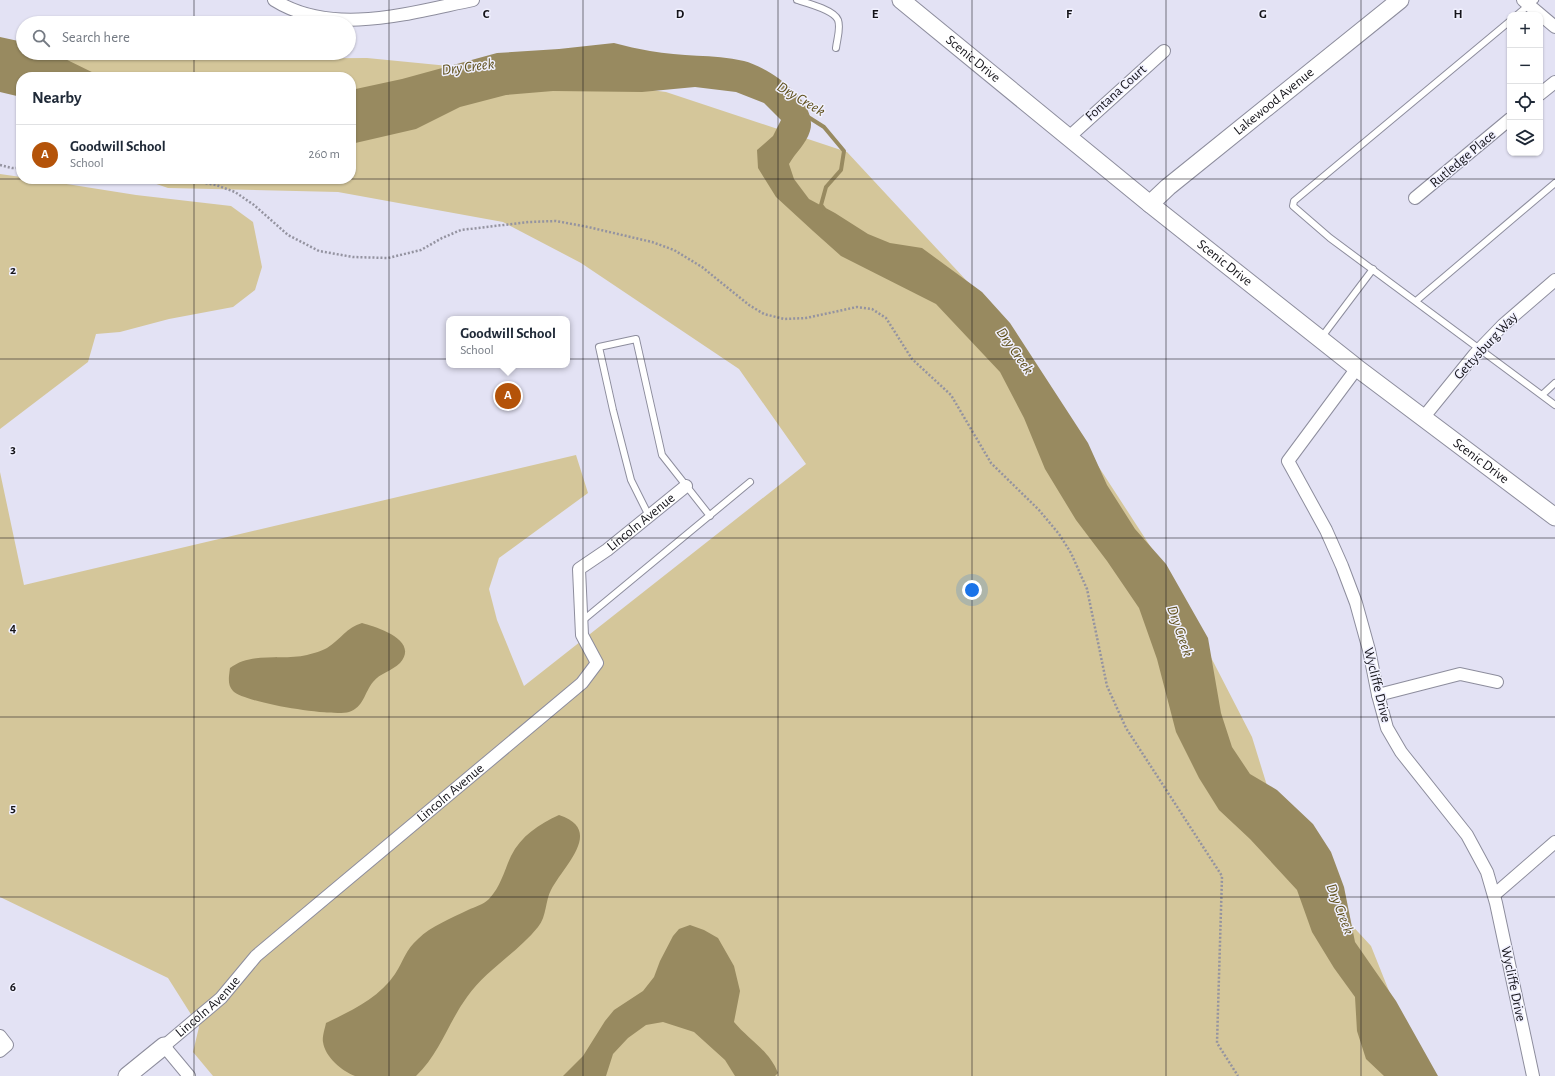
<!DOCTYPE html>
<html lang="en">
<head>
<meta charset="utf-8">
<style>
  :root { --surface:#fff; --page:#f2f2f3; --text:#1f2937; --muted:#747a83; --line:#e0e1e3; --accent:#b45309 }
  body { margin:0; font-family:"Alegreya Sans",sans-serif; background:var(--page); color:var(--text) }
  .controls { position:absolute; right:12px; top:12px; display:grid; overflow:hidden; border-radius:8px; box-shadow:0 1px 3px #0004 }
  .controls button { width:36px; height:36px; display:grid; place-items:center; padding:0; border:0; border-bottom:1px solid var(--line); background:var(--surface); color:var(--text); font:20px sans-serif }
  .you { position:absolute; left:972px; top:590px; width:14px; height:14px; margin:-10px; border:3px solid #fff; border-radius:50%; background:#1a73e8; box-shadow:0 0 0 6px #1a73e833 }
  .badge { display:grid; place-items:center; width:26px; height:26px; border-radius:50%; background:var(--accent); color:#fff; font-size:13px; font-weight:700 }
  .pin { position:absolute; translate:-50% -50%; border:2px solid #fff; box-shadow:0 1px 4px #0006 }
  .popup { position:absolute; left:446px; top:316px; width:124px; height:52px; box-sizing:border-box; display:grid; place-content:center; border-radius:8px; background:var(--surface); filter:drop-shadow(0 1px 3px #0005); font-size:13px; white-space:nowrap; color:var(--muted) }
  .popup b { font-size:15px; color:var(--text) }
  .popup::after { content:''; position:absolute; left:50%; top:100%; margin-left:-8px; border:8px solid transparent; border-top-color:var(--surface) }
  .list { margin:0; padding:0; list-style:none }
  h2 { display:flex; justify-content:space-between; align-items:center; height:52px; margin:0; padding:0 16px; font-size:17px }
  h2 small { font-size:13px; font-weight:400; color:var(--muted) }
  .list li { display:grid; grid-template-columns:26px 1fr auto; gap:12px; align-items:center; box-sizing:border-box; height:60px; padding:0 16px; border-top:1px solid var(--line) }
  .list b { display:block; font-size:15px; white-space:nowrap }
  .list p { margin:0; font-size:13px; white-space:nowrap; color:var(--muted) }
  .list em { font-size:13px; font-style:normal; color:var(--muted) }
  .icon { flex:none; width:22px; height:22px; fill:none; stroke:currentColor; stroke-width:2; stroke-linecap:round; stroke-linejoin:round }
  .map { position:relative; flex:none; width:1555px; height:1076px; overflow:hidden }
  .search { position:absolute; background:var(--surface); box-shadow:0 1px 3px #0004; left:16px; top:16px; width:340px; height:44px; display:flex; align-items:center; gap:10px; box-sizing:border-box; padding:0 14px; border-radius:22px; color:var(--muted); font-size:15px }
  .panel { position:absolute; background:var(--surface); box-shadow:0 1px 3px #0004; left:16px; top:72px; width:340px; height:112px; border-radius:16px }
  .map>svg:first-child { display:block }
  .green { fill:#d4c69a }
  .water { fill:#988a60 }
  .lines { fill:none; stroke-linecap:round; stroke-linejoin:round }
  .stream { stroke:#988a60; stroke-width:4 }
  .lane-casing { stroke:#8d8d9d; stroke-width:8 }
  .street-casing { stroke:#8d8d9d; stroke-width:14 }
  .secondary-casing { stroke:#8d8d9d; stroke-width:19 }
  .path { stroke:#9493a0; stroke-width:2.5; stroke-dasharray:2 2; stroke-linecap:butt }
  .lane { stroke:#fff; stroke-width:6 }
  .street { stroke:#fff; stroke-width:12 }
  .secondary { stroke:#fff; stroke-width:17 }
  .grid { fill:none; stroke:#15141a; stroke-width:1; stroke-opacity:0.55 }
  .labels { text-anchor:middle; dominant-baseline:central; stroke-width:3; stroke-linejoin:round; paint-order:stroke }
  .street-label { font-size:14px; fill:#15141a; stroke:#f0f0fe }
  .water-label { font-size:15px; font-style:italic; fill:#5f501c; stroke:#f0f0fe }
  .grid-label { font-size:13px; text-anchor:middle; font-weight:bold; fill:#15141a; stroke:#f0f0fe; stroke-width:3; stroke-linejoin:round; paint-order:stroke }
</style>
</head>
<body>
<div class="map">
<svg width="1555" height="1076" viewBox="0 0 1555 1076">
  <rect width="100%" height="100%" fill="#e3e2f4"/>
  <path class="green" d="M367,58L519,73L666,92L847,152L1004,321L1167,572L1252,737L1289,857L1371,946L1423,1076H213L193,1052L199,1027L168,978L0,897V472L24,585L576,455L588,493L499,558L489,589L497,620L524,686L806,464L739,369L581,263L503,222L338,192L168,188L142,179H351V77H35L36,60Z
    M0,174L21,177V179H35L136,195L231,206L253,222L262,267L255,290L233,307L169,319L120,332L96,334L88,362L0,429Z"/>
  <path class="water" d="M0,37L23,42V53H53L102,77H21V97L0,92Z
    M614,43C626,46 638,49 650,51C681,57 713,54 744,61C768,67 819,101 810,131C806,144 796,152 789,164L794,179L809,199L835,213L868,234L890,243L922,248L982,292L1010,323L1088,443L1107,485L1135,529L1166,564L1208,638L1221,713L1232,747L1250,774L1277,790L1313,824L1331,852L1344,887L1355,942L1396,1001L1438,1076H1384L1366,1059L1357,1031L1355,997L1334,968L1312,932L1297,890L1250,839L1219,810L1199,778L1176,732L1157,659L1139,608L1107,561L1076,520L1045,469L1024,418L1000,372L936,304L841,256L813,231L776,197L758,168L757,150L773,136L781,120L764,103L736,92L695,87L642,92L553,91L506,95L460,107L416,129L351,144V90L402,79L497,53L559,49Z
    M362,623C376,627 420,640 400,663C392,671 380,673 373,682C364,693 364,707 349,712C332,717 245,703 233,691C227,685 229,676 230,668C252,651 282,661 307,655C314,653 322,651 327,648C340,640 347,627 362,623Z
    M559,815C605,830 563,866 551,890C545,901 547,916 538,927C517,953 486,970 467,997C448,1023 440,1053 416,1076H355C342,1071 325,1057 323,1042C322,1037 325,1028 326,1023C351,1011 379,998 395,974C403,962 406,949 418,939C431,926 452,918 468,910C475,907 484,904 489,899C501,886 504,871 511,856C521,836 539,824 559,815Z
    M690,925L704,930L718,938L734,966L740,991L734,1022C749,1040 769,1050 778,1073L775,1076H735L725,1060L694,1032L663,1022L646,1025L628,1038L613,1054L606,1076H563L583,1056L605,1021L614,1010L643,991L654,977L660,961L673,936L679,929Z"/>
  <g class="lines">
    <path class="stream" d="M805,115L824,127L844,151L841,170L826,187L821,205L824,209"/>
    <g class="lane-casing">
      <path id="lane" d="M797,0C807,3 834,10 838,20C841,28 837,39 836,48
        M1517,15L1535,0
        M1510,21L1294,201L1293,206L1330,238L1555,405
        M1416,301L1555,183
        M1321,338L1373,269
        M1542,395L1555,383
        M649,516L631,480L613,410L599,347L636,339L662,455L710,516
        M582,621L750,482"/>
    </g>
    <g class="street-casing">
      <g id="street">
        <path d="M274,0C333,37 409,13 473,0"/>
        <path d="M1523,0L1555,27"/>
        <path d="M1540,94L1555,82"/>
        <path d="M1069,137L1164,51"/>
        <path d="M1415,198L1510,119"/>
        <path d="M1357,368L1288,461L1326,530L1342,566L1356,603L1369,650L1378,695L1387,728L1401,752L1467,835L1487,872L1496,903L1533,1076"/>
        <path d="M1423,418L1475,354L1503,325L1555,280"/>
        <path d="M1378,695L1460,674L1497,682"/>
        <path d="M1494,895L1555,842"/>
        <path d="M0,1036L7,1045L0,1051"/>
        <path id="s1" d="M189,1076L164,1046L221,998L256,956L582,683L597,663L582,635L579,569L607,550L686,486"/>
      </g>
    </g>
    <g class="secondary-casing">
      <g id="secondary">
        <path id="s2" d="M901,0L1150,204L1357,368L1555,517"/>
        <path id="s3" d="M1150,204L1168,187L1400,0"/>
        <path d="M127,1076L164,1046"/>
      </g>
    </g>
    <path class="path" d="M0,165L12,168H21
      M182,179L216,185L235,192L254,205L288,235L319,251L353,257L388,258L421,250L442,238L461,230L529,222L556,221L588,227L652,242L674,250L702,267L749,305L764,314L784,319L806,318L857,307L872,309L886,318L912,359L951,395L991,463L1039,510L1059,534L1071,553L1087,589L1107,686L1126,728L1222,876L1217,1043L1238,1076"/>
    <use href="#lane" class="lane"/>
    <use href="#street" class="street"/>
    <use href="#secondary" class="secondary"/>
  </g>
  <path class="grid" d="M194,0V23M389,0V1076M583,0V1076M778,0V1076M972,0V1076M1166,0V1076M1361,0V1076M194,53V77M0,179H1555M194,179V1076M0,359H1555M0,538H1555M0,717H1555M0,897H1555"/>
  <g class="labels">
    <g class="street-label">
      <text stroke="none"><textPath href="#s2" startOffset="93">Scenic Drive</textPath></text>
      <text transform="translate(1116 93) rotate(-42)">Fontana Court</text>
      <text stroke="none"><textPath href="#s3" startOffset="161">Lakewood Avenue</textPath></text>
      <text transform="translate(1463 159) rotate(-40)">Rutledge Place</text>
      <text stroke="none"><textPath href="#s2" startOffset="417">Scenic Drive</textPath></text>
      <text transform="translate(1486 346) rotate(-47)">Gettysburg Way</text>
      <text stroke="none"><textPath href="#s2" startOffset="741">Scenic Drive</textPath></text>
      <text stroke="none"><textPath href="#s1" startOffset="794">Lincoln Avenue</textPath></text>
      <text transform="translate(1377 685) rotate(76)">Wycliffe Drive</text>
      <text stroke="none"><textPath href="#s1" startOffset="422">Lincoln Avenue</textPath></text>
      <text transform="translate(1513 984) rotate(78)">Wycliffe Drive</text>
      <text stroke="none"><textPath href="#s1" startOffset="98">Lincoln Avenue</textPath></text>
    </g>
    <g class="water-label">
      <text transform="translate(468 67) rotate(-7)">Dry Creek</text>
      <text transform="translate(801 99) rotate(31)">Dry Creek</text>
      <text transform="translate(1015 351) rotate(55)">Dry Creek</text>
      <text transform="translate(1180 631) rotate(71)">Dry Creek</text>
      <text transform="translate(1340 909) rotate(69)">Dry Creek</text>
    </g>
  </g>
  <g class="grid-label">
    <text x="486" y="18">C</text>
    <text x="680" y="18">D</text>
    <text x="875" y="18">E</text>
    <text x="1069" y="18">F</text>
    <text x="1263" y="18">G</text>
    <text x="1458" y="18">H</text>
    <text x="13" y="274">2</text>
    <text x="13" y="453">3</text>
    <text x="13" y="632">4</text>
    <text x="13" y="812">5</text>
    <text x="13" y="991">6</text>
  </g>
</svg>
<div class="controls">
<button>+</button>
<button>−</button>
<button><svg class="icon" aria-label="locate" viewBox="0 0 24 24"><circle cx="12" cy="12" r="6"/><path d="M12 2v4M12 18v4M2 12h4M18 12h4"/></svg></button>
<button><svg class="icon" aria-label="layers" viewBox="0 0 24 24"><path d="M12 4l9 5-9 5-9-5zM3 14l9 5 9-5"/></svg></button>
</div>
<div class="you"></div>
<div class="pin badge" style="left:508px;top:396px">A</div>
<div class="popup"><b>Goodwill School</b>School</div>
<div class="search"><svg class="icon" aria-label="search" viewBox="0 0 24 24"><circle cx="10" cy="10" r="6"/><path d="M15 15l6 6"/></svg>Search here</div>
<section class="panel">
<h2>Nearby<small></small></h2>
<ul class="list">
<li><span class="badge">A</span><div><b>Goodwill School</b><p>School</p></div><em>260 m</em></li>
</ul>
</section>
</div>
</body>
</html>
